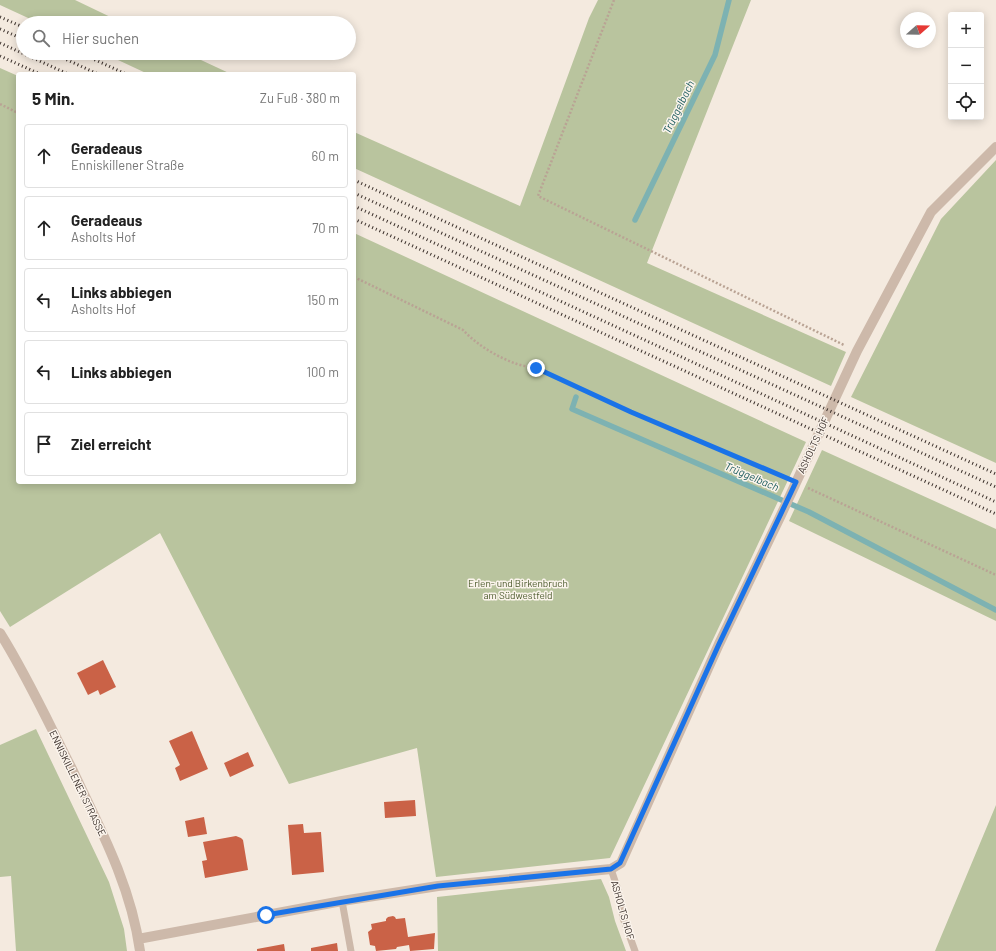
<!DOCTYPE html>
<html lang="de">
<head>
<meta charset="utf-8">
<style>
  :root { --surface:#fff; --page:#f2f2f2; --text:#222; --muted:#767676; --line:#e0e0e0 }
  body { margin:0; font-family:Barlow,sans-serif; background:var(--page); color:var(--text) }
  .controls { position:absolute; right:12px; top:12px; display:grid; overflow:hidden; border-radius:4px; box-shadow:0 2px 10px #0003 }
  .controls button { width:36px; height:36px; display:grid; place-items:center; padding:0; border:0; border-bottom:1px solid var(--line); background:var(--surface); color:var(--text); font:20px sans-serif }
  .compass { position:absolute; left:900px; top:12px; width:36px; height:36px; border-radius:50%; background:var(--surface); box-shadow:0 2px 10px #0003; rotate:70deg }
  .stop { position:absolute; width:12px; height:12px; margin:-9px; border:3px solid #1a73e8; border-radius:50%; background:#fff }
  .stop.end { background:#1a73e8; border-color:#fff; box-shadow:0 1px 4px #0008 }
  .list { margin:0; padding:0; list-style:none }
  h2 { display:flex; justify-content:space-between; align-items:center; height:52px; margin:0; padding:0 16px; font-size:17px }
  h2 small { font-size:13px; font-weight:400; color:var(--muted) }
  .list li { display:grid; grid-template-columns:26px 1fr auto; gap:12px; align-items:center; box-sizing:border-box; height:64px; margin:0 8px 8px; padding:0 8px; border:1px solid var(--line); border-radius:4px }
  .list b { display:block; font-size:15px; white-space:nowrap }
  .list p { margin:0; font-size:13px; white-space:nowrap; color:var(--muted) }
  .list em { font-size:13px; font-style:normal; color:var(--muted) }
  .icon { flex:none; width:22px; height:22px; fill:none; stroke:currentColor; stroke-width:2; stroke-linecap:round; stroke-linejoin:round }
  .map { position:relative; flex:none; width:996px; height:951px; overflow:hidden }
  .search { position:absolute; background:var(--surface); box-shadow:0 2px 10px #0003; left:16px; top:16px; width:340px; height:44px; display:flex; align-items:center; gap:10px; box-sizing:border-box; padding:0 14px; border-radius:22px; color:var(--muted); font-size:15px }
  .panel { position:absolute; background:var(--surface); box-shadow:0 2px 10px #0003; left:16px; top:72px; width:340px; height:412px; border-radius:4px }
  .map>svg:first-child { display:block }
  .green { fill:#b9c49e }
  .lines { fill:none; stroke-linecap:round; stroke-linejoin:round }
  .stream { stroke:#7db2b2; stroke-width:5.5 }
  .building { fill:#ca6247 }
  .path { stroke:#b9a394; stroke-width:2.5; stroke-dasharray:2 2; stroke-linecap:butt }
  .lane { stroke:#cdb9aa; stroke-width:7 }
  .street { stroke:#cdb9aa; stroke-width:10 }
  .rail { stroke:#3a2f2a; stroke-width:3; stroke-dasharray:1 3; stroke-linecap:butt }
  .route { stroke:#1a73e8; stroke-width:5 }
  .labels { text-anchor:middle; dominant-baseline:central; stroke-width:3; stroke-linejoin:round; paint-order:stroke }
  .street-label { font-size:10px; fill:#3a2f2a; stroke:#fbf4ec }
  .park-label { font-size:10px; fill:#4b5a2c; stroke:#fbf4ec }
  .water-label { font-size:11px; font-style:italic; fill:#1d5c5e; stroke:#fbf4ec }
</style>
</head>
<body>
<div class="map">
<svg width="996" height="951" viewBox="0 0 996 951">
  <rect width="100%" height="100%" fill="#f4eadf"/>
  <path class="green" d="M0,0H75L123,23H39L0,5Z
    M598,0H751L647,263L846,352L831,386L354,168V132L520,206L589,18Z
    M103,53H186L231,74H148Z
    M0,68L18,76V482H354V233L806,442L610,858L436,877L417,748L289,784L160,533L10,627L0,611Z
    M996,160V463L851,397L941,219Z
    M822,450L996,529V621L789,521Z
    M36,729L109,882L124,929L127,951H16L11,876L0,877V745Z
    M996,805V951H935Z
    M601,879L609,897L615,921L626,951H438L437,897Z"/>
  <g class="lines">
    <path class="stream" d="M635,220L715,55L729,0
      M576,397L572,409L809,512L996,610"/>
  </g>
  <path class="building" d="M103,660L116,687L100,695L98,690L88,695L77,673Z
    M192,731L208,769L180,781L175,768L180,765L169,741Z
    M248,752L254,766L230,777L224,763Z
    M415,800L416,816L385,818L384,802Z
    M204,817L207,834L188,837L185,821Z
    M303,824L304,833L321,832L324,872L292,875L288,825Z
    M236,836L241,838L243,840L248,870L205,878L202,861L207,860L203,842Z
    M393,916L395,917L396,919L405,918L408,937L435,933L434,949L410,951L409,945L397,947L396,949L376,951L375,946L370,945L368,932L372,929L371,924L386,921V919L388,917Z
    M337,943L338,951H311V948Z
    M284,944L285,951H257V949Z"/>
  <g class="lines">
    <path class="path" d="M614,0L538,196L844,345
      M0,104L18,113
      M354,277L463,330C477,345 497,357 517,364C526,367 535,367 543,371C622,408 703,443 783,477
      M808,488L996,575"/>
    <path class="lane" d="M611,869L618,890L623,918L635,951
      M342,901L351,951"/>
    <path class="street" d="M0,633C27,676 48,722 71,767C99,826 131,885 140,951
      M138,939L342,901L438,886L611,869L621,863L719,644L781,515L857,351L931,212L996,147"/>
    <path class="rail" d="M0,17L23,27
      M0,29L23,39
      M0,43L68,74
      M52,53L98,74
      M80,53L126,74
      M0,56L40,74
      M354,180L996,474
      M354,193L996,487
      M354,206L996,502
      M354,219L996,514"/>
  </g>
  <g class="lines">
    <path class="route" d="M266,915L438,886L611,869L620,863L719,644L796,482L631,412L536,368"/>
  </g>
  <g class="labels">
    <g class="street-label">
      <text transform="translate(813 445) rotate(-65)">ASHOLTS HOF</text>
      <text transform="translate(78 783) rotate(64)">ENNISKILLENER STRASSE</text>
      <text transform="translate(623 910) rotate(74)">ASHOLTS HOF</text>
    </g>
    <g class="park-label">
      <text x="518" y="583">Erlen- und Birkenbruch<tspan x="518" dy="12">am Südwestfeld</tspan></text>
    </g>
    <g class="water-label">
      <text transform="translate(678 107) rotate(-64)">Trüggelbach</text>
      <text transform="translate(752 476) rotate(23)">Trüggelbach</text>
    </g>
  </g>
</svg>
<div class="controls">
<button>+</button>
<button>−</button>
<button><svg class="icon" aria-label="locate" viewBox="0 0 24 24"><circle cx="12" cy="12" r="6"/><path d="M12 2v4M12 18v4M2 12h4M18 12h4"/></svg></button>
</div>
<svg class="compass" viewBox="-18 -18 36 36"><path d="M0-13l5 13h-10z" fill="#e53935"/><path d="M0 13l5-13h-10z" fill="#767676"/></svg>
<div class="stop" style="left:266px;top:915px"></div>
<div class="stop end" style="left:536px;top:368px"></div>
<div class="search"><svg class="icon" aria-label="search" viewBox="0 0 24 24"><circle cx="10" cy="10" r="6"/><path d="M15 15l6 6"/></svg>Hier suchen</div>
<section class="panel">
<h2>5 Min.<small>Zu Fuß · 380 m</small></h2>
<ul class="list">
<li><svg class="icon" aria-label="ahead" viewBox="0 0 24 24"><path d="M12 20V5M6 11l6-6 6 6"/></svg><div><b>Geradeaus</b><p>Enniskillener Straße</p></div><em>60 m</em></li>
<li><svg class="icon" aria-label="ahead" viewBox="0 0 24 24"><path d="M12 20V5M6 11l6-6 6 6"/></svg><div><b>Geradeaus</b><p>Asholts Hof</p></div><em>70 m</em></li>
<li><svg class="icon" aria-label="left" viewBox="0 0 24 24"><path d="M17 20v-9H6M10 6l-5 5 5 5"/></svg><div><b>Links abbiegen</b><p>Asholts Hof</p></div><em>150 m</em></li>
<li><svg class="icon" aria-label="left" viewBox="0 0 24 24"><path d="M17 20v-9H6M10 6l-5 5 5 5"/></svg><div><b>Links abbiegen</b></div><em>100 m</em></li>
<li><svg class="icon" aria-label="arrive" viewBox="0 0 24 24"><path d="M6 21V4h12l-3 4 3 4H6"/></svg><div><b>Ziel erreicht</b></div></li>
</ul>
</section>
</div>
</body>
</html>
